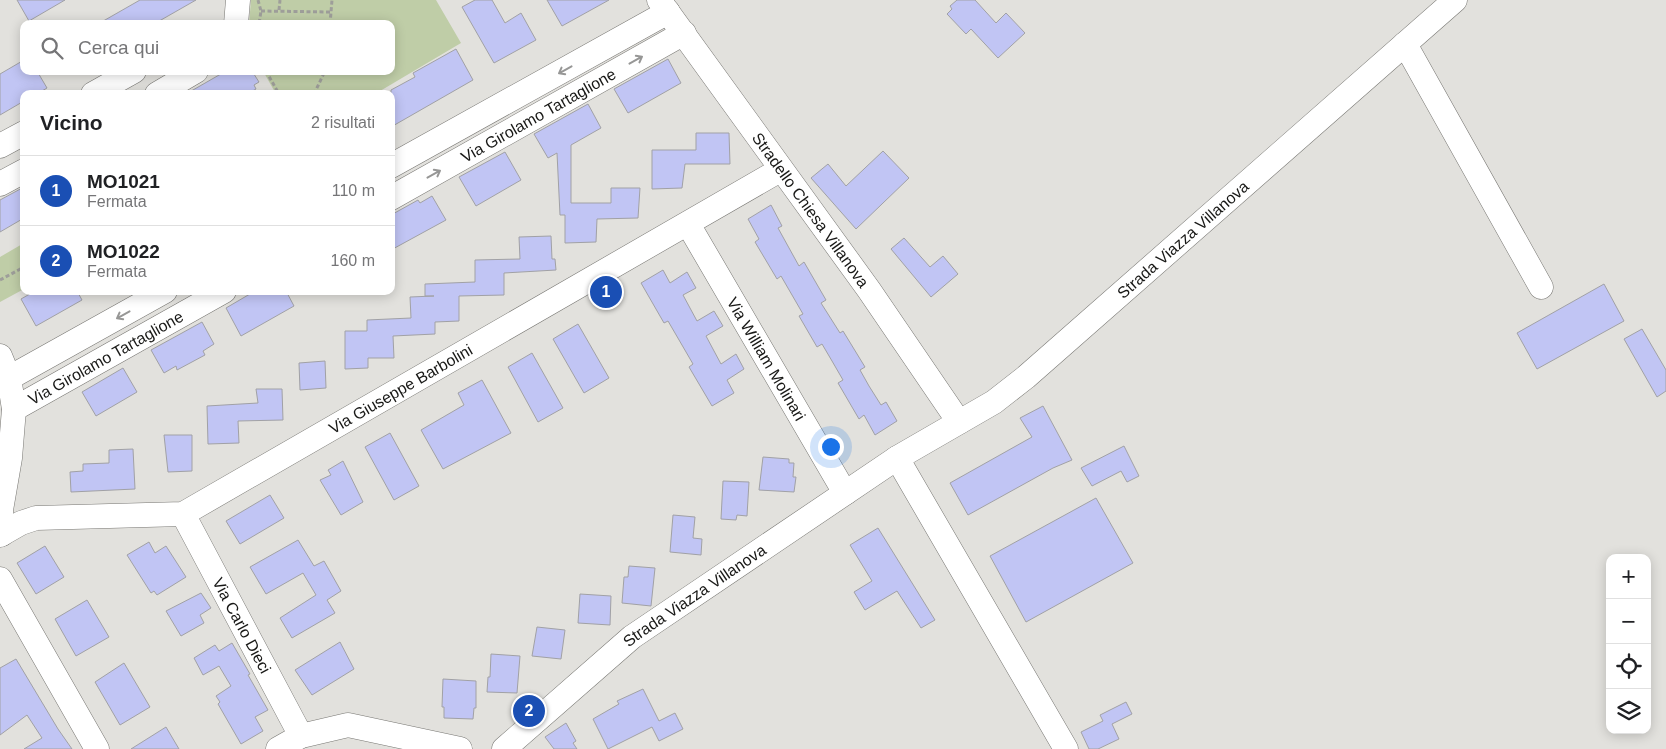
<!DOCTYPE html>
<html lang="it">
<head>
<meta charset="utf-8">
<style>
  :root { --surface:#fff; --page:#f6f6f6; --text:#202124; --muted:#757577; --line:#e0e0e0; --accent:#9e6324 }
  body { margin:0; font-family:Arial,sans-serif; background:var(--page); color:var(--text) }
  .controls { position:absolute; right:15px; bottom:15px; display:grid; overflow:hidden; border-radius:10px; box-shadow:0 2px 12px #0003 }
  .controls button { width:45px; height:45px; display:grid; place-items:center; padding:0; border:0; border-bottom:1px solid var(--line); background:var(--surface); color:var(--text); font:25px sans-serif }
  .you { position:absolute; left:830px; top:446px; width:18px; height:18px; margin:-12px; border:4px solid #fff; border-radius:50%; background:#1a73e8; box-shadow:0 0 0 8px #1a73e833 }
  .badge { display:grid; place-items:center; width:32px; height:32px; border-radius:50%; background:var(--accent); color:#fff; font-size:16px; font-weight:700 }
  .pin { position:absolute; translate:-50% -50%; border:2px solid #fff; box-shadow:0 1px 5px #0006 }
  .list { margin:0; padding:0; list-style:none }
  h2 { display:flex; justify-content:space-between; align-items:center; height:65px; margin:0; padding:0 20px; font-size:21px }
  h2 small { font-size:16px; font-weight:400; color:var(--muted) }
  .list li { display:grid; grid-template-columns:32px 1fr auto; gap:15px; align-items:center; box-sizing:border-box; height:70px; padding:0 20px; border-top:1px solid var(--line) }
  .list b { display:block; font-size:19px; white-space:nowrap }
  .list p { margin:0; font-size:16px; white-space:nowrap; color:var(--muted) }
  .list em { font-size:16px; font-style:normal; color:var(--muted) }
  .icon { flex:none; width:28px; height:28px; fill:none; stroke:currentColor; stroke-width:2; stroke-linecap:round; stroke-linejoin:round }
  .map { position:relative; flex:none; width:1666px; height:749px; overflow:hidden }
  .search { position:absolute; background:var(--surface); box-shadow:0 2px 12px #0003; left:20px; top:20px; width:375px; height:55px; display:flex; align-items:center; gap:12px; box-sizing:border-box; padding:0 18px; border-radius:10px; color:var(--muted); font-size:19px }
  .panel { position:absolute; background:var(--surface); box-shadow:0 2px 12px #0003; left:20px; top:90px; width:375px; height:205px; border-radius:10px }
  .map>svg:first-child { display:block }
  .green { fill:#bfcda7 }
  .building { fill:#c1c5f4; stroke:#a1a1a5 }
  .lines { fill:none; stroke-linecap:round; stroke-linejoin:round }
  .minor-casing { stroke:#787773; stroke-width:25 }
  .path { stroke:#9e9e9a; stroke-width:3; stroke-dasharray:4 2.5; stroke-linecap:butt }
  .minor { stroke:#fff; stroke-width:24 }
  .oneway { stroke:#979796 }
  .labels { text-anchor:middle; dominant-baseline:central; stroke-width:4.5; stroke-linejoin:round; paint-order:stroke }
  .street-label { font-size:16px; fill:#181816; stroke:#fff }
</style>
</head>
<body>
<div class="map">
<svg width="1666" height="749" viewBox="0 0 1666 749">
  <rect width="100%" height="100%" fill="#e2e1dd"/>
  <path class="green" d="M251,0H436L461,43L375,94H276L263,71H391V24H249Z
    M24,243V289L0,302V257Z"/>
  <path class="building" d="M17,0H65L29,21Z
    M140,0H196L154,24H98Z
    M475,0H492L505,23L521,13L536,40L494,63L462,7Z
    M547,0H609L562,26Z
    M957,0H975L996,23L1006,13L1025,33L998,58L971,29L966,34L947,14L952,9L950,6Z
    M456,49L473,80L391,127V90L415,77L413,73Z
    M668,59L681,83L628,113L614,89Z
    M24,60V71H37L47,88L37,94H24V101L0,115V74Z
    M226,71H252L259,82L254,85L256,89L247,94H186Z
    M588,104L601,128L571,145V203H611V188H640L638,218L597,219L596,242L565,243V215H560L557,153L548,158L534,134Z
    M696,133H729L730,164H685L682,188L652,189V150H696Z
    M883,151L909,178L856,229L811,178L828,164L846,186Z
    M505,152L521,180L476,206L459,177Z
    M24,187V218L0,232V200Z
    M432,196L446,220L391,250V215L418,200L420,203Z
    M771,205L782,226L778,228L799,266L804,262L826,300L821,303L840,333L843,331L865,367L860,370L869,386L881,405L886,402L897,421L875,435L864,415L859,419L838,383L843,380L832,361L822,344L817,347L799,316L803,314L781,276L777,279L755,242L759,239L748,219Z
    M551,236L552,259H555L556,270L504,273V295L459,296V321L435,322V334L393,336L394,358H368V368L345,369V331H367V320L411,318L410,297L434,296H425V284L475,282V260L520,259L519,237Z
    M904,238L930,267L943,256L958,274L931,297L891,249Z
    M663,270L670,283L687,272L696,288L683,295L697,321L714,311L723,326L706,336L721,364L736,354L744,369L727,380L734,393L712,406L689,367L693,364L668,321L664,323L641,283Z
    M1604,284L1624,321L1537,369L1517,333Z
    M35,291H77L82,300L36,326L21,299Z
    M255,291H286L294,306L241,336L226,308Z
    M202,322L214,344L203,351L205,355L177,370L176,366L164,373L151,350Z
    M578,324L609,378L584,393L553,339Z
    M1642,329L1666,370V391L1657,397L1624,339Z
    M532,353L563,408L538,422L508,367Z
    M325,361L326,388L300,390L299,363Z
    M123,368L137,392L96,416L82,392Z
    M482,380L511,433L443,469L421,430L464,405L458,393Z
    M256,389H282L283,420L238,421L239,443L208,444L207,406L258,403Z
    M1043,406L1072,460L1053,468L968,515L950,483L1032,437L1020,418Z
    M390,433L419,486L394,500L365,447Z
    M164,435H192V471L168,472Z
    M1124,446L1139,476L1127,482L1121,471L1092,486L1081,468Z
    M133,449L135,489L71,492L70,472L83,471V464L109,463V450Z
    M763,457L789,459V463H794L793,477H796L794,492L759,490Z
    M343,461L363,502L341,515L320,480L331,475L328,470Z
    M723,481L749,482L747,516L737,515L736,520L721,519Z
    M270,495L284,518L240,544L226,521Z
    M1096,498L1133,563L1026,622L990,556Z
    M673,515L695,517L693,538L702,539L701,555L670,552Z
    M878,528L935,620L921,628L897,591L865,610L854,592L872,581L850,545Z
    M298,540L314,566L324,561L341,591L327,600L335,613L292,638L280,618L316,595L303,573L266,594L250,567Z
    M149,542L155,553L166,546L186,577L157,595L154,591L151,593L127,555Z
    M45,546L64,577L36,594L17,563Z
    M629,566L655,568L651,606L622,603L624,577H628Z
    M201,593L211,608L200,615L204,623L181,636L166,611Z
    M580,594L611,596L610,625L578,623Z
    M87,600L109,637L76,656L55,619Z
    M537,627L565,630L561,659L532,656Z
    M340,642L354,669L312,695L295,670Z
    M232,643L250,674L248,675L268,710L255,717L263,731L241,744L218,704L220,702L216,696L231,686L219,666L203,675L194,658L215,645L219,651Z
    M491,654L520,656L517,693L487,692L488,677H490Z
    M16,659L58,729L72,749H24L42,738L27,715L0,735V668Z
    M124,663L150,707L120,725L95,682Z
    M443,679L476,681V708H474L473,719L444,718V707H442Z
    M643,689L659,721L675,713L683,729L659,741L652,727L608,749L593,719L619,704L617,701Z
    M1126,702L1132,714L1112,724L1119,739L1098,749H1089L1081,732L1103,721L1100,715Z
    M566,723L576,741L573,743L577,749H554L545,737Z
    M166,727L179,749H131Z"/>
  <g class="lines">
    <g class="minor-casing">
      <g id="minor">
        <path id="s1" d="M659,0L869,290L959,422"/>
        <path d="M236,24L238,0"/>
        <path d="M1405,44L1541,287"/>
        <path d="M93,94L134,71"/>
        <path d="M157,94L196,71"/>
        <path d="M0,146L24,133"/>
        <path d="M391,166L668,12"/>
        <path d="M0,184L24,171"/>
        <path id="s2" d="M391,198L684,33"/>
        <path id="s3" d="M688,224L845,493"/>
        <path d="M0,356L9,378L14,409L10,458L1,510L2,534"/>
        <path d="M9,378L165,291"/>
        <path id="s4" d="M14,409L224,291"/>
        <path d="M897,458L1066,749"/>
        <path id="s5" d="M183,514L301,736"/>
        <path id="s6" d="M0,535L21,523L36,518L183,514L780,170"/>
        <path d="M0,579L97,749"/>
        <path d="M278,749L301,736L348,725L460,749"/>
        <path id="s7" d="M504,749L632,637L897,458L994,402L1026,377L1455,0"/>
      </g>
    </g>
    <path class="path" d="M258,0L261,11L259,24
      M279,10L280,0
      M261,11L331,12
      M330,24L332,0
      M266,71L279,94
      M314,94L325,71
      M0,280L24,267"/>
    <use href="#minor" class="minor"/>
  </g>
  <defs><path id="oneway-shaft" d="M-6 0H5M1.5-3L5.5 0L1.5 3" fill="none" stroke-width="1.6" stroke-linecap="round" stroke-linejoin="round" transform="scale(1.25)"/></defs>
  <g class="oneway">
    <use href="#oneway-shaft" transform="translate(636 60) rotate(-29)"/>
    <use href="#oneway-shaft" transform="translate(565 70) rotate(151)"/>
    <use href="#oneway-shaft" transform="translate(434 174) rotate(-29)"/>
    <use href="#oneway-shaft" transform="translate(123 315) rotate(151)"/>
  </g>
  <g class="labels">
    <g class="street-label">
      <text stroke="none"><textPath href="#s2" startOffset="169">Via Girolamo Tartaglione</textPath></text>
      <text stroke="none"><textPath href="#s1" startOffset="259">Stradello Chiesa Villanova</textPath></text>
      <text stroke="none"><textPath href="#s7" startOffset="851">Strada Viazza Villanova</textPath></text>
      <text stroke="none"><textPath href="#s4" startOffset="105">Via Girolamo Tartaglione</textPath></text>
      <text stroke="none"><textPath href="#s3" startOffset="156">Via William Molinari</textPath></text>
      <text stroke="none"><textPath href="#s6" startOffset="438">Via Giuseppe Barbolini</textPath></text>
      <text stroke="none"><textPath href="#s7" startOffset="245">Strada Viazza Villanova</textPath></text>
      <text stroke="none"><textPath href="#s5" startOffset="126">Via Carlo Dieci</textPath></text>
    </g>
  </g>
</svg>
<div class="controls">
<button>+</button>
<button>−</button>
<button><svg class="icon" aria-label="locate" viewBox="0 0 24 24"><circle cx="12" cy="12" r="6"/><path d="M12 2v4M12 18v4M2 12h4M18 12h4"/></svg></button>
<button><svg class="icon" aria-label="layers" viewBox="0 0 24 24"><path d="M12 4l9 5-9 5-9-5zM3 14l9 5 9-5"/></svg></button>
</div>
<div class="you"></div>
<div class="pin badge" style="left:606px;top:292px;background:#1a4fb4">1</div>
<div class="pin badge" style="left:529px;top:711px;background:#1a4fb4">2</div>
<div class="search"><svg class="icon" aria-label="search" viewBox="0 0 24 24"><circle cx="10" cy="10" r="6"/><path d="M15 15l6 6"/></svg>Cerca qui</div>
<section class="panel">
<h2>Vicino<small>2 risultati</small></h2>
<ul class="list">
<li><span class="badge" style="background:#1a4fb4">1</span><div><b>MO1021</b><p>Fermata</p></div><em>110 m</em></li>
<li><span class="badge" style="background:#1a4fb4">2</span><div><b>MO1022</b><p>Fermata</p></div><em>160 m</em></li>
</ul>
</section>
</div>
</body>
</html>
